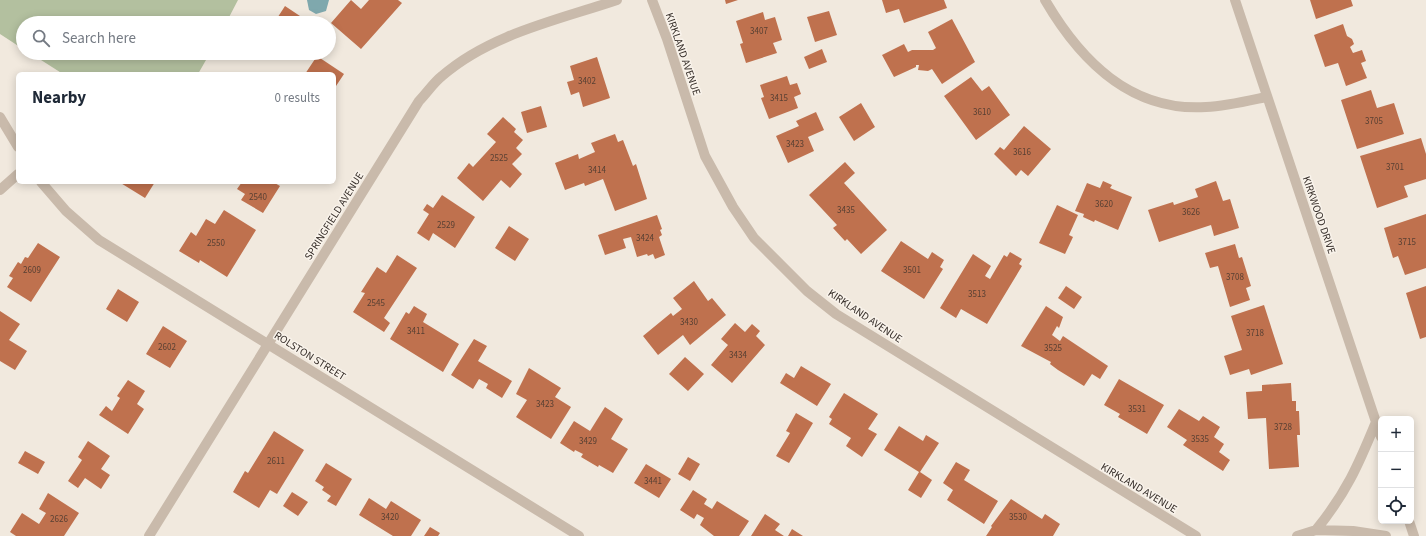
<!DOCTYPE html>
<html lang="en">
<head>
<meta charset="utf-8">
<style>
  :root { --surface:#fff; --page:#f2f2f3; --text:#1f2937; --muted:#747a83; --line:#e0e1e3 }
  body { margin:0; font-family:"Source Sans 3",sans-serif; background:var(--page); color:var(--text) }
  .controls { position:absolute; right:12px; bottom:12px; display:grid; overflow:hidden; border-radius:6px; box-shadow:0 2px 10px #0003 }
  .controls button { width:36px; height:36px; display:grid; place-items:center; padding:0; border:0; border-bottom:1px solid var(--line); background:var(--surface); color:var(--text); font:20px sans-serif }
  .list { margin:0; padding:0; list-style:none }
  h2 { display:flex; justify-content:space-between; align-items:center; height:52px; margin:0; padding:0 16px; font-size:17px }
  h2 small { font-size:13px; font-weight:400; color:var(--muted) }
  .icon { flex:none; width:22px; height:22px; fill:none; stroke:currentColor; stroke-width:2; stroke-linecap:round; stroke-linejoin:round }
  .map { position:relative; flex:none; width:1426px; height:536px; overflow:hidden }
  .search { position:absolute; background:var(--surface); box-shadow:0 2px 10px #0003; left:16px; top:16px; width:320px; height:44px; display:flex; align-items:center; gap:10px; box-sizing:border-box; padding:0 14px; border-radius:22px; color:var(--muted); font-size:15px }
  .panel { position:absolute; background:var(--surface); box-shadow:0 2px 10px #0003; left:16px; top:72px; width:320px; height:112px; border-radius:6px }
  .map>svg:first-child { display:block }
  .green { fill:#b3c09f }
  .water { fill:#7fa8ad }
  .building { fill:#bf714e }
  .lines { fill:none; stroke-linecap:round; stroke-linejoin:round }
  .minor { stroke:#c9baab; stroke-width:10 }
  .labels { text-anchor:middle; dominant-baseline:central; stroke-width:3; stroke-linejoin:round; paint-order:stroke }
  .number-label { font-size:9px; fill:#594033 }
  .street-label { font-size:11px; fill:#372f2a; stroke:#f9f3eb }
</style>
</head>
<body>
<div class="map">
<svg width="1426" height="536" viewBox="0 0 1426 536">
  <rect width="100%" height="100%" fill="#f1e9de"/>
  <path class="green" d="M0,0H238L226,23H23V49L0,34Z
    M30,53H210L198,74H63Z"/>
  <path class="water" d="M307,0H329L326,11L316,14L309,10Z"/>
  <path class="building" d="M351,0L361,9L369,0H398L402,3L361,49L331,23Z
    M725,0H738L726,4Z
    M882,0H944L947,8L904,23L899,9L886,13Z
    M1310,0H1351L1353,6L1316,19Z
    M285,6L306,20L304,23H274Z
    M829,11L837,35L815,42L807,17Z
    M763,12L765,20L775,17L782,40L773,43L777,53L746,63L740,44L743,43L736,21Z
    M952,19L975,62L942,84L932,69L928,71L918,70L919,65H916V67L894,77L882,55L904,44L908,52L912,50H933L936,48L928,32Z
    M1343,24L1347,36L1352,39L1354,44L1350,47L1353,53L1362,50L1366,61L1361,63L1367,78L1346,86L1338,63L1325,67L1314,35Z
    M822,49L827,62L809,69L804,57Z
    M317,56L344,74L334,89V74H305Z
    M597,57L610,98L583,107L579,92L571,95L567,82L574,80L570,66Z
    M787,76L790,85L797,83L801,94L794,97L798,108L769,119L761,98L764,97L760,85Z
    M971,77L982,91L989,86L1010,115L976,140L944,96Z
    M1371,90L1377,108L1394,103L1404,134L1357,149L1341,100Z
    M861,103L875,127L854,141L839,117Z
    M541,106L547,127L527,133L521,112Z
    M816,112L824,130L808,137L814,151L788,163L776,136L799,126L796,121Z
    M503,117L516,129L514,132L523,140L516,148L522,154L512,164L522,174L510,188L501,180L483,201L457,178L469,163L473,167L496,142L487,134Z
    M1024,126L1051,149L1028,176L1021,170L1016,176L994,154L1000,147L1004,150Z
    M615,134L618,142L623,140L633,166L636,164L647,199L615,211L603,179L585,186L584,183L565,190L555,163L578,154L579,159L595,152L591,143Z
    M1421,138L1426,154V179L1404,186L1408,197L1377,208L1360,156Z
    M845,162L855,173L844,183L887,230L861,254L847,239L845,241L833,228L837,225L809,195Z
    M1103,181L1112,185L1110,188L1132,197L1118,230L1095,220L1094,222L1083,217L1084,214L1075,211L1087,183L1100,188Z
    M1216,181L1223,201L1230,199L1239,228L1214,236L1211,225L1159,242L1148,210L1173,202L1174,205L1198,197L1195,189Z
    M119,182H155L145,198Z
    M242,182H273L280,186L263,213L241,200L245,194L237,189Z
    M442,195L475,217L455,248L433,233L429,241L417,233L429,214L423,210L427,204L433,208Z
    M1057,205L1078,215L1069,235L1073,237L1065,254L1039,243Z
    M224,210L256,230L227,277L200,260L199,263L179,251L191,232L196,236L206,219L215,224Z
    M1426,214V268L1405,275L1398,256L1393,258L1384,228Z
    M657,215L662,229L660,230L662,235L659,237L665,255L655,259L653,254L648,256L647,254L637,257L631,237L623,239L626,248L605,255L598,235Z
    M509,226L529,239L515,261L495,248Z
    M901,241L928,259L932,252L944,260L940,267L943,269L924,299L881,271Z
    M38,243L60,257L31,302L7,287L13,278L9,276L18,262L21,264L25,257L28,258Z
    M1235,244L1239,258L1242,257L1251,286L1246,288L1250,300L1230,307L1218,266L1210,268L1205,253Z
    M1010,252L1022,259L1019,264L1022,266L987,324L961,309L956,318L940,308L973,254L991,266L985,276L990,279L1004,255L1007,257Z
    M397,255L417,268L384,318L390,323L384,332L353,312L365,293L361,292L377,267L386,273Z
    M694,281L708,301L712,298L726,315L690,345L683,335L658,355L643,336L671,313L673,316L682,309L673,298Z
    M1066,286L1082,297L1074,309L1058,298Z
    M1426,286V337L1420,339L1406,293Z
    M118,289L139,302L127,322L106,309Z
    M1264,305L1283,364L1251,375L1249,369L1230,375L1224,356L1242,350L1231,316Z
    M414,306L427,314L423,322L459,344L443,372L390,339L406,312L409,314Z
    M1046,306L1063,317L1059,328L1057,326L1052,335L1060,341L1063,336L1108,366L1100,379L1092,374L1084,386L1058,370L1050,364L1051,362L1021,346Z
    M0,311L20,324L9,340L27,351L15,370L0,361Z
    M735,323L745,332L752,324L760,331L756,336L765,345L732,383L711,365L728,345L721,339Z
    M163,326L187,341L170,368L146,354Z
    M474,339L487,346L478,361L512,381L502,398L486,388L488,384L479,379L473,389L451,375Z
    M685,357L704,374L688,391L669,374Z
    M801,366L831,384L817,406L780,383L786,373L794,378Z
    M529,368L561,388L555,397L571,407L551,439L516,417L527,400L516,394Z
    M1119,379L1164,405L1147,434L1118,417L1120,414L1104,405Z
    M128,380L145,391L137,404L144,409L128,434L99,415L106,406L112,411L120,398L117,396Z
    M1291,383L1292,401H1296V411H1299L1300,435H1297L1299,467L1269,469L1266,418L1248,419L1246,392L1262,391V385Z
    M844,393L878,414L868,429L877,434L862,457L846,446L851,438L829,424L832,419L829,417Z
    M605,407L623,419L611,439L628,449L613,473L599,465L598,467L581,457L583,454L575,450L574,452L560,443L574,421L590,431Z
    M1179,409L1199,421L1203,416L1220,427L1214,437L1224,444L1219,452L1230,460L1223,471L1183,445L1187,440L1167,427Z
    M796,413L813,423L789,463L776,456L790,433L786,431Z
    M899,426L923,441L926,435L939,443L920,472L932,480L921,498L908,490L919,472L884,450Z
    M274,431L304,450L277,494L270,490L259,508L233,492L245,471L248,473Z
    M88,441L110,456L101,469L110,475L101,489L85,478L78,488L68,481L82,460L78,457Z
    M25,451L45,462L38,474L18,463Z
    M688,457L700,464L690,481L678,474Z
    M956,462L970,470L964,480L998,501L984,524L947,500L953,490L943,483Z
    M326,463L352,479L336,506L327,501L331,496L322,490L324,487L315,481Z
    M646,464L671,479L659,498L634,483Z
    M693,490L707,499L704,504L712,509L717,501L749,521L739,536H714L700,525L704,518L697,514L694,519L680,510Z
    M292,492L308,502L298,516L283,506Z
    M48,493L79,513L64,536H16L10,532L22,513L39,524L46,513L39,509Z
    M369,498L386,509L391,501L421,520L411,536H393L359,515Z
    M1011,499L1042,519L1045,514L1060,524L1053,536H986L992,527L991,526Z
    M765,514L780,524L775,530L784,536H751Z
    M430,527L440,533L438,536H424Z
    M792,529L803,536H788Z"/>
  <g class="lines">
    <path class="minor" d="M652,0L667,39L705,156L733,207L754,238L807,291L836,314L1196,536
      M1045,0C1080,60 1130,112 1206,107C1226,106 1247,101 1266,97
      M1235,0L1381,437
      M0,117L18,147
      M41,182L66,211L99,240L579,536
      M0,190L18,174
      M1409,521L1414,536
      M1316,530C1346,493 1358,466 1376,422
      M149,536L419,101C427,93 433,83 442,76C490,34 558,20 617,0
      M1297,536L1316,530L1353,531L1386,536"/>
  </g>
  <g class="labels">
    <g class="number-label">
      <text x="759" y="31">3407</text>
      <text x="587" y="81">3402</text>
      <text x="779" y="98">3415</text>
      <text x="982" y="112">3610</text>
      <text x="1374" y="121">3705</text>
      <text x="795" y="144">3423</text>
      <text x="1022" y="152">3616</text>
      <text x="499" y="158">2525</text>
      <text x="1395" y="167">3701</text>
      <text x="597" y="170">3414</text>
      <text x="258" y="197">2540</text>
      <text x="1104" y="204">3620</text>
      <text x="846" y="210">3435</text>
      <text x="1191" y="212">3626</text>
      <text x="446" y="225">2529</text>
      <text x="645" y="238">3424</text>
      <text x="1407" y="242">3715</text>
      <text x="216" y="243">2550</text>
      <text x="32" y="270">2609</text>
      <text x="912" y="270">3501</text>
      <text x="1235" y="277">3708</text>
      <text x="977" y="294">3513</text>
      <text x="376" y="303">2545</text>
      <text x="689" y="322">3430</text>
      <text x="416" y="331">3411</text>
      <text x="1255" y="333">3718</text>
      <text x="167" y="347">2602</text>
      <text x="1053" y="348">3525</text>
      <text x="738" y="355">3434</text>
      <text x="545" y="404">3423</text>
      <text x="1137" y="409">3531</text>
      <text x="1283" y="427">3728</text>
      <text x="1200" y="439">3535</text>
      <text x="588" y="441">3429</text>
      <text x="276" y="461">2611</text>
      <text x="653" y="481">3441</text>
      <text x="390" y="517">3420</text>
      <text x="1018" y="517">3530</text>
      <text x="59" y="519">2626</text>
    </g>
    <g class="street-label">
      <text transform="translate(683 54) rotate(71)">KIRKLAND AVENUE</text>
      <text transform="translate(1319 215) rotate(71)">KIRKWOOD DRIVE</text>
      <text transform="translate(334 216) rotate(-58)">SPRINGFIELD AVENUE</text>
      <text transform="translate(865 316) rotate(34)">KIRKLAND AVENUE</text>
      <text transform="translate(310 356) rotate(32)">ROLSTON STREET</text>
      <text transform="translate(1139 488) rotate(31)">KIRKLAND AVENUE</text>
    </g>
  </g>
</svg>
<div class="controls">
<button>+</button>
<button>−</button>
<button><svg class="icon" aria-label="locate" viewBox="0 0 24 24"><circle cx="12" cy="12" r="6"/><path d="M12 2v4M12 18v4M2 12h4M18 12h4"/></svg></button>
</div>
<div class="search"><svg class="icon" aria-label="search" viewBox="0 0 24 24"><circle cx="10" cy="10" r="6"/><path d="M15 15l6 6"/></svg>Search here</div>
<section class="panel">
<h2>Nearby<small>0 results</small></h2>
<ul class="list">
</ul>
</section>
</div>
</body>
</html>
